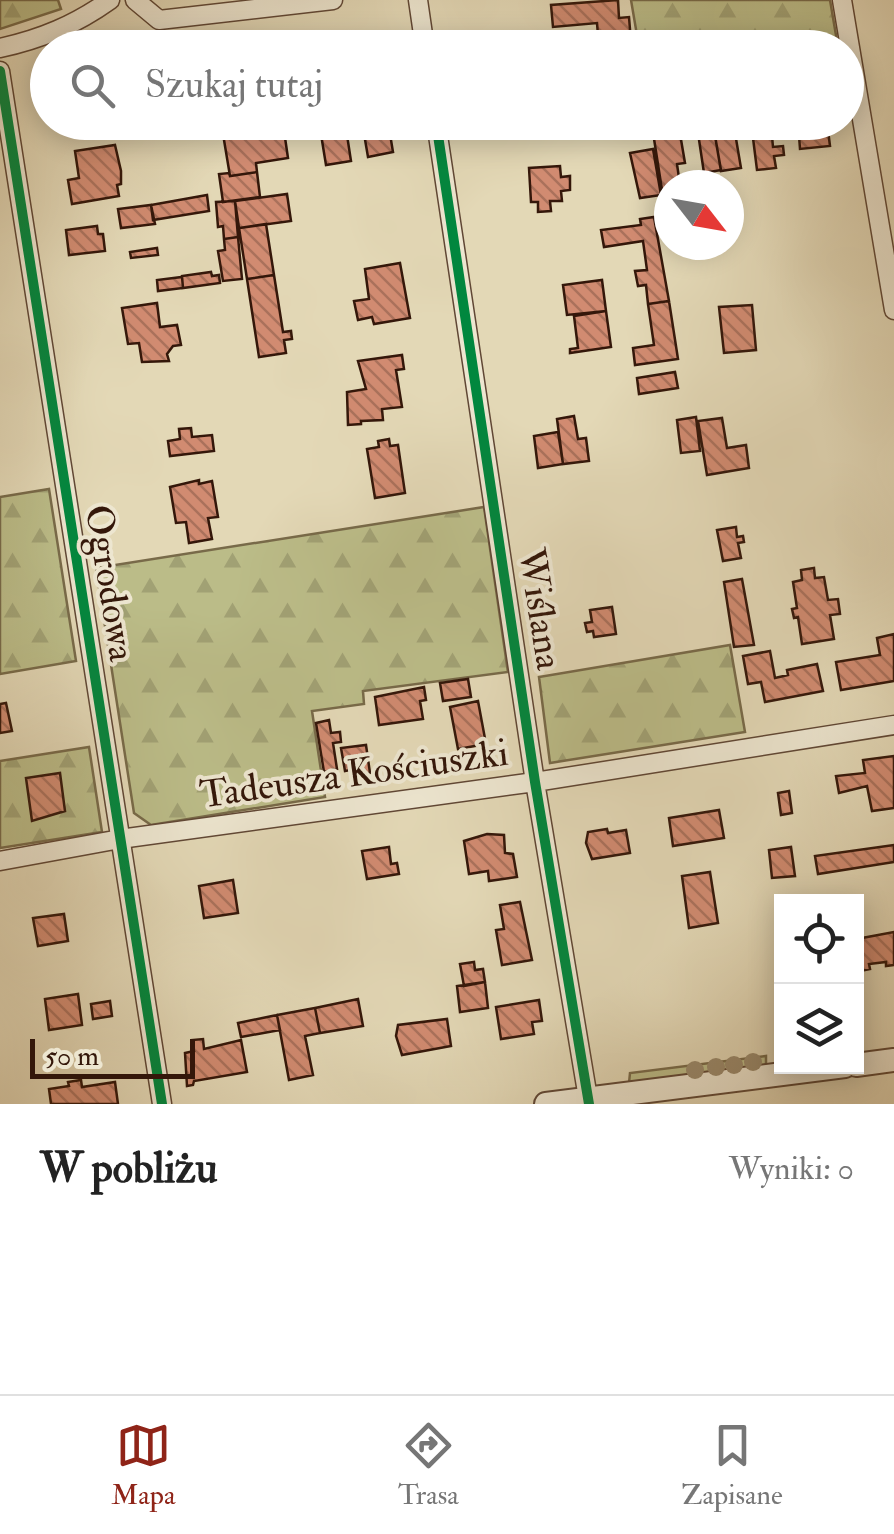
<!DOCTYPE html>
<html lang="pl">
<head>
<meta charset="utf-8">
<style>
  :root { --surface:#fff; --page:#f6f6f6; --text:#222; --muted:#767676; --line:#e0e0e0; --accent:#8f2418 }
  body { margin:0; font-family:"IM FELL Double Pica",serif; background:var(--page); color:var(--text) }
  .controls { position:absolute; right:30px; bottom:30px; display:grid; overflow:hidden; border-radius:0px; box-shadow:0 5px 25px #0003 }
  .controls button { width:90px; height:90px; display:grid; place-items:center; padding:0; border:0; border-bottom:2px solid var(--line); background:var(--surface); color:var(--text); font:50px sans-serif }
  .compass { position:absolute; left:654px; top:170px; width:90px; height:90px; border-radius:50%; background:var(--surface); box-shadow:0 5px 25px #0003; rotate:121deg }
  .scale { position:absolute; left:30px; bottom:25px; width:165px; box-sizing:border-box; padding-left:10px; border:5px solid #34170a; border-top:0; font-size:28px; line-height:35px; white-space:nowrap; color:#34170a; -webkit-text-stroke:8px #ede6d0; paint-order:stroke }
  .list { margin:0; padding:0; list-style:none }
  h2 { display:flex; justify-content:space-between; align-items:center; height:130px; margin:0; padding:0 40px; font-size:42px }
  h2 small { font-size:32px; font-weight:400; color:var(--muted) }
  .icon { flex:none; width:55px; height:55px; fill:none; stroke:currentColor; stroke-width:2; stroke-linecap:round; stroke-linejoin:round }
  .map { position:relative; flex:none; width:894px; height:1104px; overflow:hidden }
  .search { position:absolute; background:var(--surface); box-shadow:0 5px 25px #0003; left:30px; right:30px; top:30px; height:110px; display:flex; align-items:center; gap:25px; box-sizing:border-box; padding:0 35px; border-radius:55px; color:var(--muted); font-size:38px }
  .sheet { height:290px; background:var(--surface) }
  nav { display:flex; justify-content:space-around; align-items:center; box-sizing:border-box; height:140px; border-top:2px solid var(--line); background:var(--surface); font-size:28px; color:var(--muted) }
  nav a { display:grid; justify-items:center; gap:5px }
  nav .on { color:var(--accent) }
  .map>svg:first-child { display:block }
  .grass { fill:url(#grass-tufts); stroke:#786a49; stroke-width:2.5 }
  .forest { fill:url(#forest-firs); stroke:#786a49; stroke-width:2.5 }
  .building { fill:url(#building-back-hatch); stroke:#34170a; stroke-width:2.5 }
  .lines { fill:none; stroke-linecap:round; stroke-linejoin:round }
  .minor-casing { stroke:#604735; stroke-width:21 }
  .tertiary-casing { stroke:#604735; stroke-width:26 }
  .minor { stroke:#ede6d0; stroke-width:18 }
  .tertiary { stroke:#ede6d0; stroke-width:22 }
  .cycleway-casing { stroke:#ede6d0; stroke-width:16 }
  .cycleway { stroke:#00873e; stroke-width:10 }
  .tree { fill:#99896c }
  .labels { text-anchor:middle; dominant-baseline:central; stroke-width:8; stroke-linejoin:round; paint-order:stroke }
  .street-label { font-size:38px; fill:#34170a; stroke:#ede6d0 }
</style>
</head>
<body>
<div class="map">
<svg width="894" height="1104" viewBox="0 0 894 1104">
  <defs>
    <pattern id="grass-tufts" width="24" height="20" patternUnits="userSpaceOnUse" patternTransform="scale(2.5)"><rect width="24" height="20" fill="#bbbc88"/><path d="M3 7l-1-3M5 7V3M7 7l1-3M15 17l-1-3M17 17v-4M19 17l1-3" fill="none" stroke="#a1a174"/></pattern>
    <pattern id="forest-firs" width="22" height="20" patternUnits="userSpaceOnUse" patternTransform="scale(2.5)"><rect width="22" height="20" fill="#bbbc88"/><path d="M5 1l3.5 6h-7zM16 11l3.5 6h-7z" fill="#a1a174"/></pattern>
    <pattern id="building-back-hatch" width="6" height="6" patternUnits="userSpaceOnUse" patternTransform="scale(2.5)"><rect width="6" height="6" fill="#d18b71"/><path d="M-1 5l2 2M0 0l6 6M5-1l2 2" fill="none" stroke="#aa715b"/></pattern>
  </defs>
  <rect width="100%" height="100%" fill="#e3d8b6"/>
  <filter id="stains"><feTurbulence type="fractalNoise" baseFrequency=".002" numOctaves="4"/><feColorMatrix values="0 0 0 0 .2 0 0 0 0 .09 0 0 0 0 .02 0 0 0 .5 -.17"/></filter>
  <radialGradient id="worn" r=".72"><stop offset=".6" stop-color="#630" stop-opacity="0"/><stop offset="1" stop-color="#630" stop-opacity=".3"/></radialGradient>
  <path class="grass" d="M766,1056V1065L629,1083L630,1073Z"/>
  <path class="forest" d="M0,0H58L61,9L0,29Z
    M631,0H830L838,47H639Z
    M49,489L76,661L0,674V497Z
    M484,507L508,672L363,691L364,704L312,711L325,797L151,825L134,813L96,568Z
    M730,645L745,732L550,763L539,677Z
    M89,747L102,832L0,848V761Z"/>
  <path class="building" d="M618,0L619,18L629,17L631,42L621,43V48H599L597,23L553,27L551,5Z
    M354,32L357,48H322L320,37Z
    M516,32L518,44L529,42V48H496V35Z
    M221,122H250L251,129L283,124L288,158L256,163L257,172L230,176Z
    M319,122H345L351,161L326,165Z
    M362,122H388L393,152L368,157Z
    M678,122L685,163L677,164L680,185H669V189L662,190L652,126Z
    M798,122H827L830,146L800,149Z
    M734,127L741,168L721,171L714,130Z
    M714,130L721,170L704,173L698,133Z
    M772,136L773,147L783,146L784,155L774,156L776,168L757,170L753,138Z
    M115,145L121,171V184L117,185L119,196L72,204L68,180L79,178L75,151Z
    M653,149L661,195L640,198L630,153Z
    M560,166L561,177L570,176V190L561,191L562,201H550L551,211L538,212V202H531L529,168Z
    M257,172L260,197L223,202L219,174L229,173L230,176Z
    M287,194L291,221L239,228L235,201Z
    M207,195L209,211L153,220L151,205Z
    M235,201L238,237L224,239L223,226L218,227L216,202Z
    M151,205L155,224L121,228L118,209Z
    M654,217L669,301L648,304L646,285L638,286L635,271L647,270L643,241L604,247L601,230L641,225L640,219Z
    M266,224L274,275L247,279L239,228Z
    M97,226L98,234H103L105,251L69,255L66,230Z
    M238,237L242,279L223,281L218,251L225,250L224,239Z
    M157,248L158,255L131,258L130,252Z
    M400,263L410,318L374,324L372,317L358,320L354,301L369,299L365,269Z
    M211,272L212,276L219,275L220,283L183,288L182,276Z
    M274,275L283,332L291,331L292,339L284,340L286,353L259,357L247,279Z
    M182,277L183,288L158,291L157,280Z
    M602,280L606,311L567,315L563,285Z
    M669,301L678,359L635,365L633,348L654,345L648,304Z
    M157,303L160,327L177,325L181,345L173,346L167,354L169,361L142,362L139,343L128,344L122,308Z
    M752,305L756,350L724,353L719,307Z
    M606,311L611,347L570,353V349L578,348L574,316Z
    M402,355L404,369L396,370L402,407L382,409L383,420L361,421V424L348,425L347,392L366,389L358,361Z
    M675,372L678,388L639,394L637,378Z
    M574,416L578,439L586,438L589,461L563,464L557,419Z
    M696,417L700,451L681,453L677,420Z
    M722,418L727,448L746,445L749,468L707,475L698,421Z
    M191,428L192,437L212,435L214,451L170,456L168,441L180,439L179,429Z
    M558,432L563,464L538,468L534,436Z
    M389,439L390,446L398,445L405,493L375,498L367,449L379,447L378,441Z
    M199,480V484L212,481L218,517L208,518L212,539L189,543L186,522L176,523L170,487Z
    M736,527L737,537L743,536L744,542L738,543L741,558L723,561L717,530Z
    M814,568L815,578L824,577L828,600L838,599L840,614L830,615L834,639L802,644L798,617L794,618L792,609L797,608L793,582L802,580L801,570Z
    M742,579L754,645L734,647L724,582Z
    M612,607L616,634L594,637L593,631L587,632L585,623L592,622L590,610Z
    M894,634V681L841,690L836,662L880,655L877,638Z
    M770,651L775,678L788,675L787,670L817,664L823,691L765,702L761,682L748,684L743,656Z
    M468,679L471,697L443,701L440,683Z
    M424,687L426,700L420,701L423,719L379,725L375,697Z
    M478,701L486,744L458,749L450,707Z
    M6,703L12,731L0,733V704Z
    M329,720L331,733L340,732L341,742L333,743L337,769L324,772L316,723Z
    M366,745L370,773L351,775L350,770L345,771L341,748Z
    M894,756V808L872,811L867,786L839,793L836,776L865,773L863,760Z
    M60,773L65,811L32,821L26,778Z
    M789,791L792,813L781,815L778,793Z
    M719,810L724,838L673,846L669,818Z
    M607,829L608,833L626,830L630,853L592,859L586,843L588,832Z
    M487,834L504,835L505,853L513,854L517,877L489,881L488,871L469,874L464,841Z
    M894,845V862L818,874L815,856Z
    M389,847L391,864L397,863L399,874L367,879L362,851Z
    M791,847L795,876L772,878L769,850Z
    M710,872L718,923L689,928L682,876Z
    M233,880L238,913L204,918L199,886Z
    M520,902L532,960L502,965L496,930L504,929L500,905Z
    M64,914L68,941L38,946L33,918Z
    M894,932V965L886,966V962L869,964L870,969L860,971L856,977V934L861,933L862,938Z
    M474,962L475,970L483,969L485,982L464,986L460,964Z
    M485,982L488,1008L460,1012L457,986Z
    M78,994L82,1025L49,1030L45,999Z
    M358,999L363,1026L320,1033L315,1008Z
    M539,1000L542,1021L532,1022L534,1034L501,1039L496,1007Z
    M110,1001L112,1016L93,1019L91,1004Z
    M315,1008L320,1033L305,1036L313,1075L289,1080L277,1015Z
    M277,1015L280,1030L241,1037L238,1023Z
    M447,1019L451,1046L402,1055L396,1036L398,1025Z
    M203,1039L204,1049L241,1040L247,1072L194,1081L193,1085L187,1086L185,1053L194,1051L192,1040Z
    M81,1080L82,1087L115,1082L118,1104H51L49,1089L69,1086L68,1082Z"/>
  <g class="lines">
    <g class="minor-casing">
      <path id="minor" d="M135,0L159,20L333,0
        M418,0L425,48
        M842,0L894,310
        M0,48C41,39 75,25 110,0
        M0,71L162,1104
        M436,122L535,782L589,1104
        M0,861L120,839L535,782L894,725"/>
    </g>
    <g class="tertiary-casing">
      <path id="tertiary" d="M856,1065L894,1060
        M546,1104L845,1066"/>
    </g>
    <use href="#minor" class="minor"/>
    <use href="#tertiary" class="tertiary"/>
    <g class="cycleway-casing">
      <path id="cycleway" d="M0,71L162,1104
        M436,122L535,782L589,1104"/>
    </g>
    <use href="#cycleway" class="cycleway"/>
  </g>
  <g class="tree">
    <circle cx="753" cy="1062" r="9"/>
    <circle cx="734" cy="1065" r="9"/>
    <circle cx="716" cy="1067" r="9"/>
    <circle cx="695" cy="1070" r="9"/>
  </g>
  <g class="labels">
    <g class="street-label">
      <text transform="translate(110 583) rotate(81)">Ogrodowa</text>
      <text transform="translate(540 609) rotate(81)">Wiślana</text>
      <text transform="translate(354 774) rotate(-8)">Tadeusza Kościuszki</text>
    </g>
  </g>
  <rect width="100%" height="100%" filter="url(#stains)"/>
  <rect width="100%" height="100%" fill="url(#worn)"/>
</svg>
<div class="controls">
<button><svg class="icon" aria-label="locate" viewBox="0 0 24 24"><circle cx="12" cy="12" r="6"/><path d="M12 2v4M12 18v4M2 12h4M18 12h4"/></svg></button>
<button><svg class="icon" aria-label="layers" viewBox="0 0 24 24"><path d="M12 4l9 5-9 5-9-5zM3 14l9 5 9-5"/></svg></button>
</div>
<svg class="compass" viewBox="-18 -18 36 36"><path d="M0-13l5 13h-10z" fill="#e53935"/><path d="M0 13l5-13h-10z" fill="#767676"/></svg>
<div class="scale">50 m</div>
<div class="search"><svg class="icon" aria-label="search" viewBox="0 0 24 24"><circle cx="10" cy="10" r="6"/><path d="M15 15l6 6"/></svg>Szukaj tutaj</div>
</div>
<section class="sheet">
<h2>W pobliżu<small>Wyniki: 0</small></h2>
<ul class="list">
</ul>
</section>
<nav>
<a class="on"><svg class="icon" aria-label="map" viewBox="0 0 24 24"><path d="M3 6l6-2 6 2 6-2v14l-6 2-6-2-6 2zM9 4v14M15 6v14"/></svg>Mapa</a>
<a><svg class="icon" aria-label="directions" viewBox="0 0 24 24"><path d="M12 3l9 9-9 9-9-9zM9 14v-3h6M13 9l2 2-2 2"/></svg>Trasa</a>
<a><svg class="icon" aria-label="saved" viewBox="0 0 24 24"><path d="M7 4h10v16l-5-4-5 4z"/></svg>Zapisane</a>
</nav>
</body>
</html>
